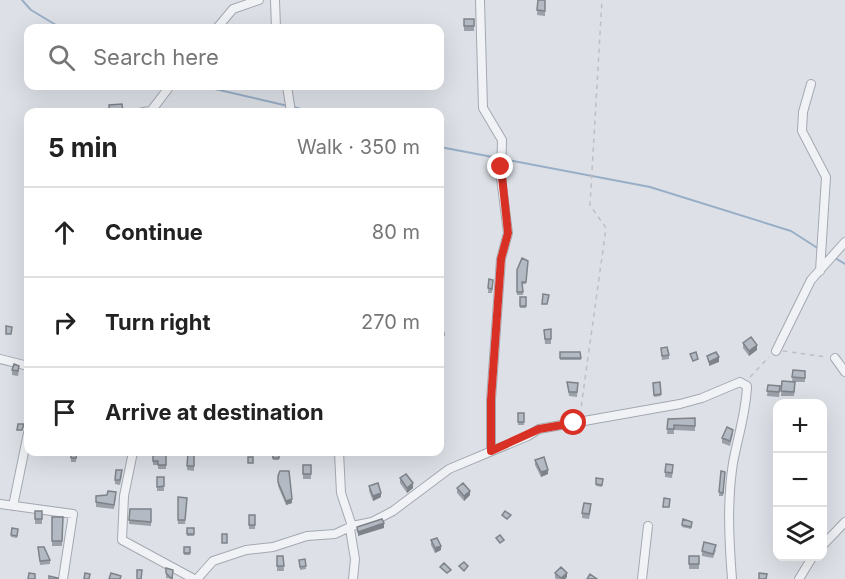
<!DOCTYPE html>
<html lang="en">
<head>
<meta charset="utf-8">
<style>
  :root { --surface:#fff; --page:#f2f2f2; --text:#222; --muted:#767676; --line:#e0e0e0 }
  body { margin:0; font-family:Inter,sans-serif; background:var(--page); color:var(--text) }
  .controls { position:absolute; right:18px; bottom:18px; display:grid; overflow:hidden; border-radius:12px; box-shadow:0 6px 24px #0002 }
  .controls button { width:54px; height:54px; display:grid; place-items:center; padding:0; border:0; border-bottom:2px solid var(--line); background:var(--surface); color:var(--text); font:30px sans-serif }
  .stop { position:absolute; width:18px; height:18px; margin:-14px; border:4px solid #d93025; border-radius:50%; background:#fff }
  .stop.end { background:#d93025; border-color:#fff; box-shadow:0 2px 6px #0008 }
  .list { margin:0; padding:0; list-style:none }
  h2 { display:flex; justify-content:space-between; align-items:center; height:78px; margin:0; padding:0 24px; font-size:26px }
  h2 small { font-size:20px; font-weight:400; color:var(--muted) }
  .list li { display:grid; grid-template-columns:39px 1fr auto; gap:18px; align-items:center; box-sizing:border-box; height:90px; padding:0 24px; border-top:2px solid var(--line) }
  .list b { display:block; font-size:22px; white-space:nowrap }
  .list em { font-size:20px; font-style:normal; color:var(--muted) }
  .icon { flex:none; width:33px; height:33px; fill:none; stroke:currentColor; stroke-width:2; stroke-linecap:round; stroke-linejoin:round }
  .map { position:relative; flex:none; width:845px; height:579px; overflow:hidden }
  .search { position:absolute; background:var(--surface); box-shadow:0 6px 24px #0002; left:24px; top:24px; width:420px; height:66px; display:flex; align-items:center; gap:15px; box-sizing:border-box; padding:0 21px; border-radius:12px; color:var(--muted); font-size:22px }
  .panel { position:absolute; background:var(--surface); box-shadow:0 6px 24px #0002; left:24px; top:108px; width:420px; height:348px; border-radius:12px }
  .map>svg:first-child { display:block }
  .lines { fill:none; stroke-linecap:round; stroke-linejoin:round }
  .stream { stroke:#98aec7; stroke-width:2 }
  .street-casing { stroke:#a3a8b1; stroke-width:10 }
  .path { stroke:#bcbfc5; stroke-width:1.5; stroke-dasharray:4.5 4.5; stroke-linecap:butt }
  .street { stroke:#f0f2f5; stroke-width:8 }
  .wall { fill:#9ba0a9 }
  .shaded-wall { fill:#7e8289 }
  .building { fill:#b4bac4; stroke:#7e8289; stroke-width:1.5 }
  .route { stroke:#d93025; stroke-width:8 }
</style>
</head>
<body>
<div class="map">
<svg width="845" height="579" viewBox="0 0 845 579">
  <rect width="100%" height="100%" fill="#dde1e7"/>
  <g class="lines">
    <path class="stream" d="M22,0L31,10L61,28
      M202,86L288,106
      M294,107L311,112
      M440,147L498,158
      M503,159L650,187L791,231L819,249
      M835,258L845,264"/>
    <g class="street-casing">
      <path id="street" d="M275,0L276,28
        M480,0L483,108L502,140L501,178L508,233L501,259L491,400V451
        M217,28L233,9L259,0
        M811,84L803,112L802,131L826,177L820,271
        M287,86L291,112
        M143,112L151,111L170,86
        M776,351L811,280L845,242
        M835,358L845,372
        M0,359L28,366
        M133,452L124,496L122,540L194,579
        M339,452L341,493L352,526
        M0,504L73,514L63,579
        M13,506L28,433
        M350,529L355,559L353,579
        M822,546L845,522
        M197,579L213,561L246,550L273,547L307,536L335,534L352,526L372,522L393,511L449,469L528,436L539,429L680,404L702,398L740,382L747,386C746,413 738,436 733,463C727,501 729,541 732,579
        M642,579L648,526
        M799,579L813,556"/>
    </g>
    <path class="path" d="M783,351L826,357
      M750,377L769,357
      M580,415L606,228L590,205L602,0"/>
    <use href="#street" class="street"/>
  </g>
  <path class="wall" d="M538,0H545V16L537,15Z
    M464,19H474V31H464Z
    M528,261L526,284H522L523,295H517V270Z
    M489,279L493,280L492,293H488Z
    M520,297H526V308H520Z
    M440,329H443L444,339L440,340Z
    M551,329V344H545L544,330Z
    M743,343L757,350L749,356L743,348Z
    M661,348L669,355V359L662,360Z
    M560,352H580L581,360H560Z
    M12,370H19L18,376L12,375Z
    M793,370L805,371V382H792Z
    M782,381L795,382L794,396H781Z
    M567,382L578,383L577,397L569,396Z
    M660,382L661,396L654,397L653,383Z
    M768,385L780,386L779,397L767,396Z
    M518,413H524V425H518Z
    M695,418V431L674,430V434H667L668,419Z
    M733,434L730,446L722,443V438Z
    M71,452H77L76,462H71Z
    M153,452L162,455H166V469H158V465H153Z
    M188,452H194V471L187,470Z
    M272,452H279V460H273Z
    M535,460L548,474L541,477L535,465Z
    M303,465H311V479H303Z
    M673,469L672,478L665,477V472Z
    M721,471L725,472L723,496H719Z
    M122,475L120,485L115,484V480Z
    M278,476L292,503L286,505L278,486Z
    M157,477H164V491H157Z
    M400,478L413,488L407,493L400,483Z
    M596,478L603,479L602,487L596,486Z
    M369,486L381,497L373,501L369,491Z
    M457,488L470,495L464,501L457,493Z
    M107,495L116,496L114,509L96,507V496Z
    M178,497L187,498L185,524H178Z
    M130,509H151V526L129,524Z
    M591,509L589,519L582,518V513Z
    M35,511H42V524H35Z
    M249,515H255V529H249Z
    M52,517H63L62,546H52Z
    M692,524L691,529L682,527V525Z
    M12,528L18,529L17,538L11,537Z
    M187,528H194V536H187Z
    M431,540L441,550L435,553L431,545Z
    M38,547L50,560V564L40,565Z
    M184,547H190V555H184Z
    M716,550L713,558L702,556V551Z
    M277,556H283L284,571H277Z
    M689,556H699V569H689Z
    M305,559L306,569L300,570L299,560Z
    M166,568L173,570V579L166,578Z
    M555,573L567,577L565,579H556L555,578Z"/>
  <path class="shaded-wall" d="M757,345V350L749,356V351Z
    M719,357V362L709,366V362Z
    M548,470V474L541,477V472Z
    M413,483V488L407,493V488Z
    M470,491V495L464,501V496Z
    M381,493V497L373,501V496Z
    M292,499V503L286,505V501Z
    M384,523V528L358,536V532Z
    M441,546V550L435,553V548Z
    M567,573V577L565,579H561Z"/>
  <path class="building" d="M538,0H545V11L537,10Z
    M464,19H474V26H464Z
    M122,104L123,112H109V105Z
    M522,258L528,261L526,282H522L523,292H517V270Z
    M489,279L493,280L492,289L488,288Z
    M543,294L549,295L547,304H542Z
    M520,297H526V306H520Z
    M6,326L12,327L11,334H6Z
    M440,329H443L444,335L440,336Z
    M551,329V339H545L544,330Z
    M751,337L757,345L749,351L743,343Z
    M667,347L669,355L662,356L661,348Z
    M560,352H580L581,358H560Z
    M696,352L698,359L693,361L690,354Z
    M716,352L719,357L709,362L707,356Z
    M14,364L19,366L18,371L12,370Z
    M793,370L805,371V378L792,377Z
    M782,381L795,382L794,392L781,391Z
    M567,382L578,383L577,392H569Z
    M660,382L661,394L654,395L653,383Z
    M768,385L780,386L779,392L767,391Z
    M518,413H524V422H518Z
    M695,418V426L674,425V429H667L668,419Z
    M18,424H24L22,430H17Z
    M727,427L733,430L730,441L722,438Z
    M71,452H77L76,458H71Z
    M153,452H162L161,455H166V465H158V461H153Z
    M188,452H194V466H187Z
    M272,452H279V458H273Z
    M248,457H253V463H248Z
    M544,457L548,470L541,472L535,460Z
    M666,464L673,465L672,473L665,472Z
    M303,465H311V474H303Z
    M116,470H122L120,480H115Z
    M280,471H289L292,499L286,501L278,482V476Z
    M721,471L725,472L723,493L719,492Z
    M406,474L413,483L407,488L400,478Z
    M157,477H164V486L157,487Z
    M596,478L603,479L602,485L596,484Z
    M378,483L381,493L373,496L369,486Z
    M463,483L470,491L464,496L457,488Z
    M108,491L116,492L114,505L96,502V496L107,495Z
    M178,497L187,498L185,520H178Z
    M664,498L670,499L669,507H663Z
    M584,503L591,504L589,514L582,513Z
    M130,509H151V522L129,520Z
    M35,511H42V519H35Z
    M505,511L511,515L507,519L502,515Z
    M249,515H255V525H249Z
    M52,517H63L62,541H52Z
    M382,519L384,523L358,532L357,527Z
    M683,519L692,522L691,527L682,525Z
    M12,528L18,529L17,536L11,535Z
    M187,528H194V534H187Z
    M222,534H227V543H222Z
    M500,535L504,540L500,543L496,538Z
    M437,538L441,546L435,548L431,540Z
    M704,542L716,545L713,554L702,551Z
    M38,547H44L50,560L40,561Z
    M184,547H190V553H184Z
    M277,556H283L284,566H277Z
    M689,556H699V564H689Z
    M305,559L306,566L300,567L299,560Z
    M464,562L468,566L464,571L459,566Z
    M444,563L451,570L447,573L440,567Z
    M561,567L567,573L561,578L555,573Z
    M166,568L173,570L172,579L166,573Z
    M137,570H142L141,579H137Z
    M29,573L35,574V579H28Z
    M85,573L90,574L89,579H84Z
    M111,573L121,576L120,579H109Z
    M759,573L767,574L766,579H759Z
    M590,574L597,579H587Z
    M49,576L58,578V579H49Z"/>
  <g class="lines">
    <path class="route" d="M501,167L508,233L501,259L491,400V451L539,429L574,423"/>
  </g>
</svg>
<div class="controls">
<button>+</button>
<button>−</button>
<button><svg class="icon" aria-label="layers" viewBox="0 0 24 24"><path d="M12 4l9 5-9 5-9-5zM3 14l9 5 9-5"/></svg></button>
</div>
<div class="stop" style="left:574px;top:423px"></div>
<div class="stop end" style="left:501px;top:167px"></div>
<div class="search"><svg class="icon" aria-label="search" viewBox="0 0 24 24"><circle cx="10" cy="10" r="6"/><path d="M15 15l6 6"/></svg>Search here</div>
<section class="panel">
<h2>5 min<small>Walk · 350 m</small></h2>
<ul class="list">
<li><svg class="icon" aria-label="ahead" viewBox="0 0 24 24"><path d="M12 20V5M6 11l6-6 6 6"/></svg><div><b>Continue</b></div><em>80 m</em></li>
<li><svg class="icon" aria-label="right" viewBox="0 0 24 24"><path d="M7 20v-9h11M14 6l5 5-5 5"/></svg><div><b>Turn right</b></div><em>270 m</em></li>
<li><svg class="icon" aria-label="arrive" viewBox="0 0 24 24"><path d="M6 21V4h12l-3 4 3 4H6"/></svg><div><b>Arrive at destination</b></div></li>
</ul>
</section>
</div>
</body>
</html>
